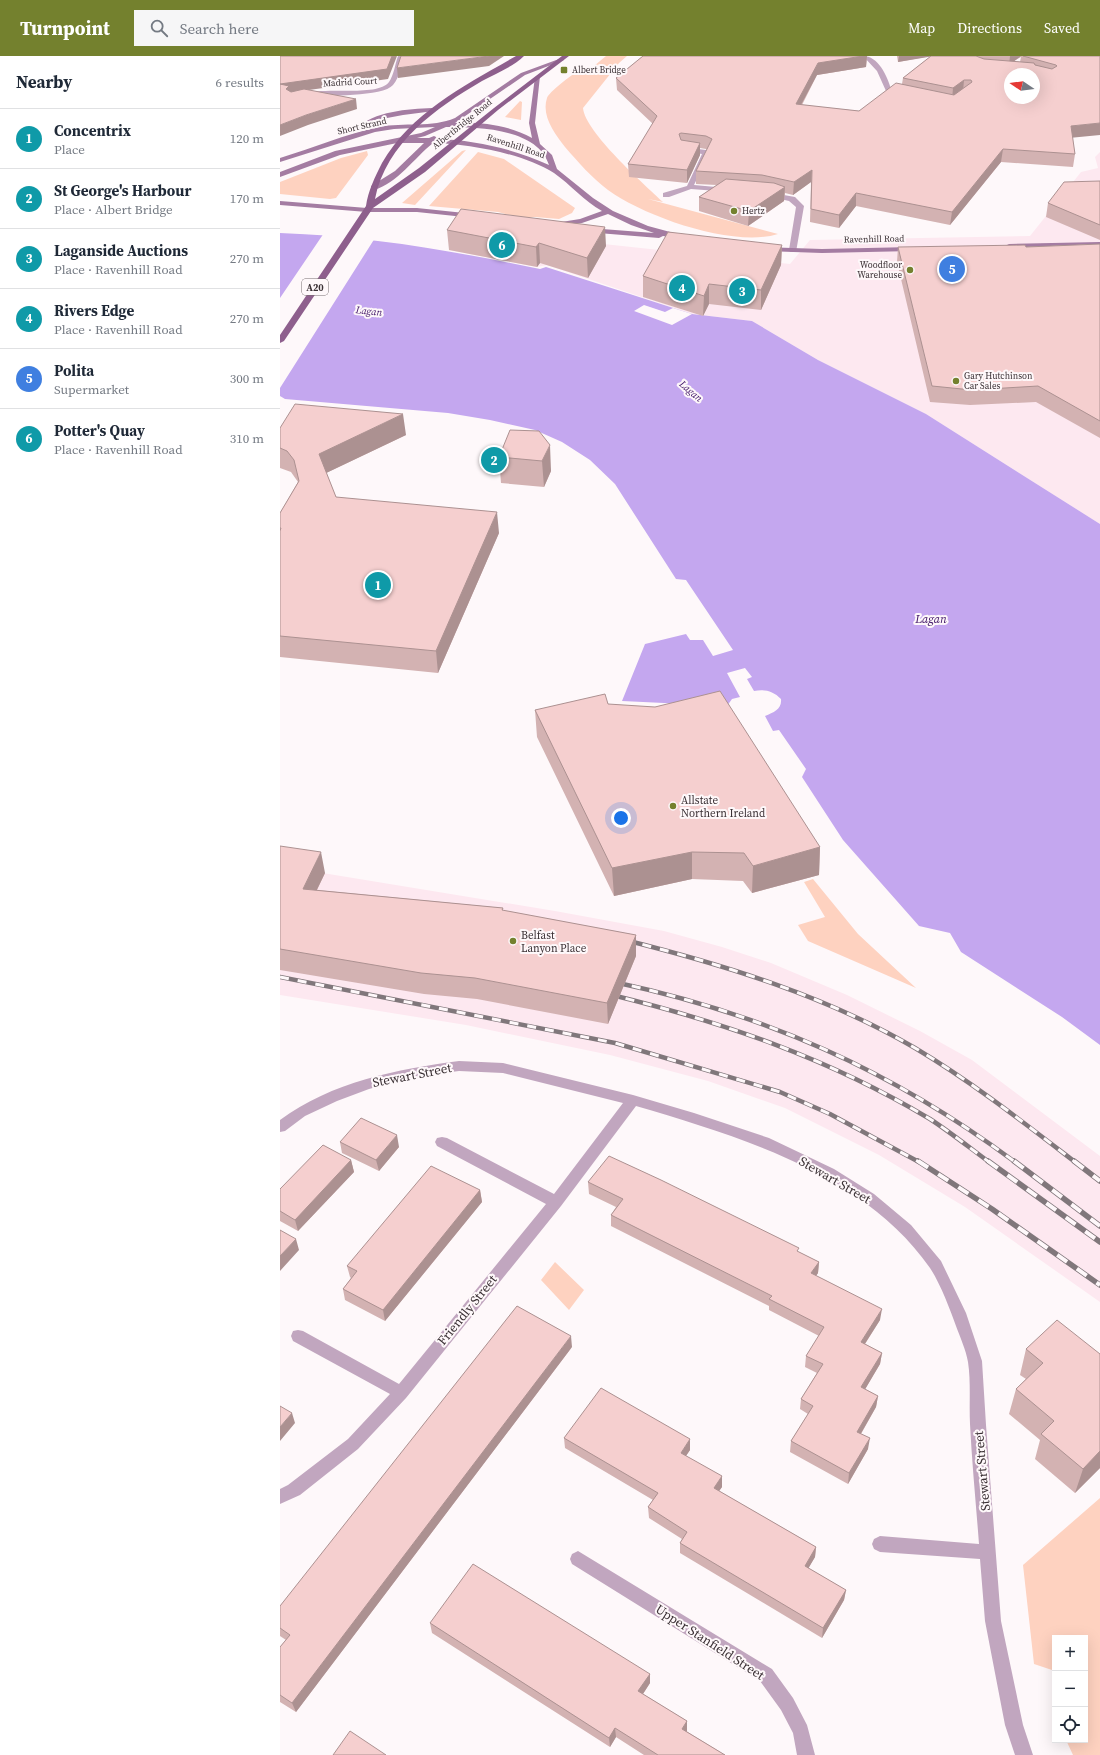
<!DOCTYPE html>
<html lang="en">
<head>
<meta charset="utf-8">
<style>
  :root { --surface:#fff; --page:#f6f6f7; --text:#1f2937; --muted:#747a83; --line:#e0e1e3; --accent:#74812e }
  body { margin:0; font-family:"Source Serif 4",serif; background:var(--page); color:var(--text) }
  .controls { position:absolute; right:12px; bottom:12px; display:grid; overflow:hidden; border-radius:0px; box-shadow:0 4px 16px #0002 }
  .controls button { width:36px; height:36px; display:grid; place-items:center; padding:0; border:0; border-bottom:1px solid var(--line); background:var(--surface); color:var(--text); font:20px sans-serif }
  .compass { position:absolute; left:724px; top:12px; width:36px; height:36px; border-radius:50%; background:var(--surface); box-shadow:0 4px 16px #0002; rotate:283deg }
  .you { position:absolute; left:341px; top:762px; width:14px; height:14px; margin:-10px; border:3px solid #fff; border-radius:50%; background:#1a73e8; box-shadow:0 0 0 6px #1a73e833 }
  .badge { display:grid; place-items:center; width:26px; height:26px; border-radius:50%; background:var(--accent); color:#fff; font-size:13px; font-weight:700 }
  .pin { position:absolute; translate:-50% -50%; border:2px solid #fff; box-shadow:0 1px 4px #0006 }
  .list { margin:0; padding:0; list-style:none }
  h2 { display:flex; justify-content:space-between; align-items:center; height:52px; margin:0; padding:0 16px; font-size:17px }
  h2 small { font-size:13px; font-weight:400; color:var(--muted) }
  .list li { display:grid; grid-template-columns:26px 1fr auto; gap:12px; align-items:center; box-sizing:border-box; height:60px; padding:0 16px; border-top:1px solid var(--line) }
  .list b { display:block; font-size:15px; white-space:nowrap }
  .list p { margin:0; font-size:13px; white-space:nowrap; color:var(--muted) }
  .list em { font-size:13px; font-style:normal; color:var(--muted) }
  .icon { flex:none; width:22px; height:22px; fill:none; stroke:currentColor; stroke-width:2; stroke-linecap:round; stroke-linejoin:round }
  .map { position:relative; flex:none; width:820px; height:1699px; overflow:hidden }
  header { display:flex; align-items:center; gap:24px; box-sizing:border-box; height:56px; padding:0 20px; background:var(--accent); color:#fff }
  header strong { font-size:19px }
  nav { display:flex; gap:22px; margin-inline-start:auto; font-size:14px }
  .search { width:280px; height:36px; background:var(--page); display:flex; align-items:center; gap:10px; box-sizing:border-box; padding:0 14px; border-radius:0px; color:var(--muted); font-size:15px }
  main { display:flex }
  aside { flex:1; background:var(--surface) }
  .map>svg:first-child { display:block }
  .built { fill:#fde8f0 }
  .green { fill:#fed2c0 }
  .water { fill:#c4a7ef }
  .pier { fill:#fef8fa }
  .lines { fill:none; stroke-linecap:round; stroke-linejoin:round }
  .street { fill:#c1a6bf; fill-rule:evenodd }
  .secondary { fill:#a47ca2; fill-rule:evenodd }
  .primary { fill:#8e5f8d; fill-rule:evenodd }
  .rail-far1-casing { stroke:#80777b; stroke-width:4.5 }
  .rail-casing { stroke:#80777b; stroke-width:5.5 }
  .rail-far1 { stroke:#fef8fa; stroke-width:3; stroke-dasharray:9; stroke-linecap:butt }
  .rail { stroke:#fef8fa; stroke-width:4; stroke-dasharray:12; stroke-linecap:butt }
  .wall { fill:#d3b2b2; fill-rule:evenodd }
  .shaded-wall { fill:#ac9191 }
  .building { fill:#f5cfcf; stroke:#ac9191; fill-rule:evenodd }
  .poi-dot { fill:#74812e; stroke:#fef8fa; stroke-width:1.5 }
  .labels { text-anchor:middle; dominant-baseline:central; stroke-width:4; stroke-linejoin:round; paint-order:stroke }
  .far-poi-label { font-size:9px; fill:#3a3034; stroke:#fef8fa; text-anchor:start }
  .far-street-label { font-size:9px; fill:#3a3034; stroke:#fef8fa }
  .shield { fill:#fef8fa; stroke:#756c6f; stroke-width:1 }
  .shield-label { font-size:10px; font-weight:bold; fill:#3a3034 }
  .far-water-label { font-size:10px; font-style:italic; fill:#3e1265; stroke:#fef8fa }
  .poi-label { font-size:11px; fill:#3a3034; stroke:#fef8fa; text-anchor:start }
  .water-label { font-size:12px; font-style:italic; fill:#3e1265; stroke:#fef8fa }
  .near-street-label { font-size:13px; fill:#3a3034; stroke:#fef8fa }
</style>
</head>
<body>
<header>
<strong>Turnpoint</strong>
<div class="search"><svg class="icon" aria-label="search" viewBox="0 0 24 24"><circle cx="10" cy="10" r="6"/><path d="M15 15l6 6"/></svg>Search here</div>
<nav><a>Map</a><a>Directions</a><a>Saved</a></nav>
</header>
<main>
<aside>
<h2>Nearby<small>6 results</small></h2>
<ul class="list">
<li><span class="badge" style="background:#0f9aa8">1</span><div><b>Concentrix</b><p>Place</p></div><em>120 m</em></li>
<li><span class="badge" style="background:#0f9aa8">2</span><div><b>St George's Harbour</b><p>Place · Albert Bridge</p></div><em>170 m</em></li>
<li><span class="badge" style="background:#0f9aa8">3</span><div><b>Laganside Auctions</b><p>Place · Ravenhill Road</p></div><em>270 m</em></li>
<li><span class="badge" style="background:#0f9aa8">4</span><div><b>Rivers Edge</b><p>Place · Ravenhill Road</p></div><em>270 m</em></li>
<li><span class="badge" style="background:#3f7fe0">5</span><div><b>Polita</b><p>Supermarket</p></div><em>300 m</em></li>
<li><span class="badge" style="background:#0f9aa8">6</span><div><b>Potter's Quay</b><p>Place · Ravenhill Road</p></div><em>310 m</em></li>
</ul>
</aside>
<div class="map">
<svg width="820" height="1699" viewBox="0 0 820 1699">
  <rect width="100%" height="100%" fill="#fef8fa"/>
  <path class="built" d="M820,96V468L646,358L538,304L472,265L412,258L267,209L257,211L169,194L183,173L510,208L530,184L750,180L801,116L818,112L815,101Z
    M0,810L275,855L384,875L442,891L491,907L567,939L640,975L692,1004L820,1100V1246L685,1151L599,1099L505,1052L428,1025L330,999L186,969L0,939Z"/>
  <path class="green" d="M326,0H347L339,7L303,52C305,76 364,128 383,146L368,143L498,178C454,192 365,161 328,134C312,122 298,106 285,91C275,78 261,60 267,42C269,36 291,19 297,16C302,13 309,13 314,10C318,7 322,3 326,0Z
    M240,45L242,46L241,64L225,61Z
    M186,94L135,149L122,147L182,95Z
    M87,95L88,99L56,142L50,143L0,138V126L61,102Z
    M198,96L224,103L295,152L292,157L279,163L255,161L241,162L218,156L149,150Z
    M533,823L578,878L636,932L528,885L518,869L545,861L524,826Z
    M275,1206L304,1234L289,1254L261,1224Z
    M820,1442V1699H793L786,1684H805V1582H775V1615L754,1608L743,1509Z"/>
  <path class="water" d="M0,177C89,180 173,195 260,213L266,211L412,258L472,265L538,304L646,358L820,468V989L782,961L681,896L670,877L639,870L563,784L522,721L526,713L499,674L493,675L485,660C494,656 502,653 501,643C493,635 485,633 474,635L467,623L472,621L465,612L447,617L460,641L452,643L447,650L342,645L365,588L406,578L410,584H423L433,600L453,594L406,524L396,523L335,428L310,404L282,386L255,374L210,364L168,357L5,343L0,340Z"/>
  <path class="pier" d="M44,177L95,182L0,332V242Z
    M364,249L385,256L393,252L412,258L392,269L354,255Z"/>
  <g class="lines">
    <path class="street" d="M118,0H124C121,9 120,21 113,29C103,41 46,39 28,41L25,39C38,29 97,42 109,26C114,19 115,8 118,0Z
      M583,0C598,0 607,19 611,33L624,36V38L606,35L597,15Z
      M402,91L426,94L430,96L414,129L447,132L451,134L450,136L411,133L389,141H383V137L407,130L422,98L402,95Z
      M487,136L515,141L524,150L516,196H510L509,194L516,151L509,145L487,140Z
      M179,1005L223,1007L353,1039L414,1057L489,1082L554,1113L594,1138L631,1169L661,1205L686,1257L702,1305L706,1369L721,1565L743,1669L753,1699H735L725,1669L705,1565L700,1503L600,1496L594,1493L592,1488L594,1483L600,1480L699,1488C696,1448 692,1408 690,1368C689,1348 691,1326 688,1306C686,1294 680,1281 676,1270C670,1253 660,1227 650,1212C585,1118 461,1081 356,1050L281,1150L126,1342L78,1393L20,1439L0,1448V1433L8,1429L68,1383L110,1338L13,1285L11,1280L13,1275L18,1274L23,1275L119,1328L266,1148L157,1090L155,1086L157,1082L162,1081L167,1082L274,1138L343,1047L223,1017L179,1015L133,1021L89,1033L57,1045L25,1060L5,1075L0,1076V1064C51,1026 118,1013 179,1005Z
      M298,1495L492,1613L513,1642L527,1669L535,1699H517L513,1677L501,1654L480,1625L292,1508L290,1503L292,1498Z"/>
    <path class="secondary" d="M279,3L284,4L245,19L175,67C201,66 229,69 252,82L249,67L255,21L260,20L255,67L260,88L272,99L277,113L313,142L333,155L368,170L405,180V184L383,180L379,182L306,176V172H309L374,177L351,169L328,158L302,167L275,171V167L300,163L322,155C304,145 291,129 274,117C242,97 189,88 153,87C134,102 118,127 94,134H91V130L115,115L144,87H117L60,99L0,121V116L55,95L141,77L155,71L114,73L95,76L0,106V102C33,92 65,78 99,71C124,66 152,72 175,62L241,17ZM166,71C197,71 258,72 269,109C234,93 195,84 157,83L156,81L154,80L149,82H137L145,80Z
      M152,52L154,53V55L123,59L107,62L81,74L76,73C94,55 128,53 152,52Z
      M0,145L87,152H137L194,158L198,160L194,162L137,156H87L0,149Z
      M820,186V190L729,192L725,190L729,188Z
      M482,191L542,193L633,191L637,193L633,195L542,197L485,195H482Z"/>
    <path class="primary" d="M236,0H244C233,11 216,17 202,25C156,52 106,87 95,143L139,112L214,52L282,0H289L218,54L145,116L93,152L4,285L0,287V279L86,150C88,135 95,121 102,107C132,55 186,29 236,0Z"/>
    <g class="rail-far1-casing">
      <path id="rail-far1" d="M345,884C445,909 546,940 635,992C692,1026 743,1066 795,1106
        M0,921L335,987L500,1036L550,1058L639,1106
        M334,926C485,958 611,1014 735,1106
        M328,938C443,966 548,1002 650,1063C670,1076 690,1092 709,1106"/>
    </g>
    <g class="rail-casing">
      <path id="rail" d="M638,1105L712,1153L820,1229
        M708,1105L820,1186
        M734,1105L820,1170
        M794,1105L820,1125"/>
    </g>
    <use href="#rail-far1" class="rail-far1"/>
    <use href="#rail" class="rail"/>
  </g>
  <path class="wall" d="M363,0H587L586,11L537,19L522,49L579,55L622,28L623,22L651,0L618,6L617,0H820L792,82L795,98L793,111L721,106L670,169L576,150L559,172L530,166L531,126L513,139L505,137L504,145L468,170L419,155V141L437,129L416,128V115L427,93H426L420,92V99L407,127L349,121L348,108L373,68L337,34L336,22ZM741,1L740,6L734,5Z
    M820,125V184L766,161L768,147Z
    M167,174L326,190L308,222L260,207L257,211L169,194Z
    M820,188V382L756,346L690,349L650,346L617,206L618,191H746Z
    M502,189L501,209L481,254L429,248L423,260L363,241V220Z
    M0,372L126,379L46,417L56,441L219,477L158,617L0,601V457L18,426L11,416L0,412Z
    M259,375L271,415L264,431L221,427L219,401Z
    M328,648L540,791L539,819L472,837L463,825L412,823L334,840L257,681L255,654Z
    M0,790L45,817L37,834L223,852V855L356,879V900L328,968L197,943L144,938L0,914Z
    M60,1086L119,1091L99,1115L62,1097Z
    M71,1104L74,1116L18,1175L0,1165V1133Z
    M308,1126L518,1196L539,1206L538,1217L536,1220L600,1264L585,1288L602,1297L600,1308L585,1333L598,1340L596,1351L581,1378L588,1393L568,1428L510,1396L511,1385L528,1358L520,1353L521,1343L537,1317L525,1311L526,1300L539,1280L489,1254V1250L331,1170V1159L336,1151L309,1138Z
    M200,1134L202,1146L105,1265L65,1244L63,1233L71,1222L70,1221L67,1210Z
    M292,1291L16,1656L0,1646V1591L6,1584L0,1580V1550Z
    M746,1293L820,1298V1412L795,1437L755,1403L760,1384L729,1358L736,1333L746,1323L740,1319Z
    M284,1382L410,1394L406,1400L442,1431L439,1435L536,1491L535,1501L528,1512L566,1534L564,1544L542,1582L400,1497V1487L402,1483L369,1462L368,1451L373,1444L285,1392Z
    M150,1567L370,1618V1627L363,1638L407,1665L406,1675L445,1699H364L336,1681L330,1691L152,1577Z"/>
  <path class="shaded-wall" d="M112,0H117L108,23L0,38V28Z
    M209,0H224L209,10L118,22L117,12Z
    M583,0H587L586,11L537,19L515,60L516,48L538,7Z
    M619,0H654L618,6Z
    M730,0H741L729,9Z
    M684,24L683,36L672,44L673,32Z
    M76,43L77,53L28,69L0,80V69L26,59Z
    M820,67V79L789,82L791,70Z
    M420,87V99L407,127V114Z
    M723,93L721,106L670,169L672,156Z
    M532,114L531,126L513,139L514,126Z
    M505,131L504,145L468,170L469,155Z
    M576,137V150L559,172V159Z
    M325,171L326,190L308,222L307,202Z
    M259,187L260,207L257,211L256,191Z
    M502,189L501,209L481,254V234Z
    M429,228V248L423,260L424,240Z
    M123,358L126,379L42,419L39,398Z
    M270,389L271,415L264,431L262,405Z
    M217,456L219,477L158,617L156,595Z
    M540,791L539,819L472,837L473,810Z
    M41,796L45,817L27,854L23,833Z
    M412,796V823L334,840L332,812Z
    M356,879V900L328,968L327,947Z
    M117,1079L119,1091L99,1115L96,1104Z
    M71,1104L74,1116L18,1175L15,1164Z
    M200,1134L202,1146L105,1265L103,1254Z
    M16,1183L19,1194L0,1215V1200Z
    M539,1206L538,1217L530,1228L531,1217Z
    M602,1253L600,1264L579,1297L581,1286Z
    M291,1280L292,1291L16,1656L12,1647Z
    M602,1297L600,1308L580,1342L581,1331Z
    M598,1340L596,1351L576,1386L577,1376Z
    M12,1357L15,1367L0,1385V1371Z
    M590,1382L588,1393L568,1428L569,1417Z
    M410,1383V1394L401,1407V1397Z
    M820,1395V1412L795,1437L803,1413Z
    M442,1420V1431L434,1442V1432Z
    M536,1491L535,1501L524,1520L525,1510Z
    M566,1534L564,1544L542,1582L543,1572Z
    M370,1618V1627L359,1644L358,1635Z
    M407,1665V1675L402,1682V1673Z
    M335,1672L336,1681L330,1691L329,1682Z"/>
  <path class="building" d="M0,0H112L107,13L0,28Z
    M121,0H209L117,12Z
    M363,0H583L538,7L516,48L579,55L616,27L674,39L692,26L691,24H684L673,32L623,22L651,0H696L704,3L754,7L755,9L772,13L777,10L776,9L743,0H820V67L791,70L795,98L723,93L672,156L576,137L559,159L531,153L532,114L514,126L482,119L416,115L432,83L426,80L401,77L399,78L401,84L420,87L407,114L348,108L377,60L336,22ZM730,18H754V42H730Z
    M0,28L9,30L6,33L11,36L24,33L76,43L26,59L0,69Z
    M446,123L494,127L505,131L469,155L419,141Z
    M820,125V169L768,147L784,126Z
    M181,153L325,171L307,202L259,187L256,191L167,174Z
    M388,176L502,189L481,234L429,228L424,240L363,220Z
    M820,188V365L758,330L692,334L652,330L618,191L745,189L746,191Z
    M15,348L123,358L39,398L56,441L217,456L156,595L0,580V475L1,472H0V457L19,425L14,404L7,395L0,392V372Z
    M230,374L259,375L270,389L262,405L219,401Z
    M440,635L540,791L473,810L464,797L412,796L332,812L255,654L325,638L328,648L375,651Z
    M0,790L41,796L23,833L223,852L222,854L356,879L327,947L195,922L141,917L0,893Z
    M81,1062L117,1079L96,1104L60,1086Z
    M43,1089L71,1104L15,1164L0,1155V1133Z
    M329,1100L381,1124L519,1192L517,1195L539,1206L531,1217L602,1253L581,1286L602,1297L581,1331L598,1340L577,1376L590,1382L569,1417L511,1385L533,1350L521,1343L543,1308L526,1300L544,1271L489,1243L492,1240L331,1159L343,1143L308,1126Z
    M151,1110L200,1134L103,1254L63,1233L77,1215L67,1210Z
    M0,1174L16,1183L0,1200Z
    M237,1250L291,1280L12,1647L0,1639V1591L10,1579L0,1572V1550Z
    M777,1264L820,1298V1395L803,1413L761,1378L774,1365L736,1333L763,1307L746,1293Z
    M321,1332L410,1383L401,1397L442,1420L434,1432L536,1491L525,1510L566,1534L543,1572L400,1487L407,1476L368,1451L378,1437L284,1382Z
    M0,1350L12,1357L0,1371Z
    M193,1508L370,1618L358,1635L407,1665L402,1673L445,1699H378L335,1672L329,1682L150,1567Z
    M70,1675L106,1699H53Z"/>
  <g class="poi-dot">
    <rect x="280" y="10" width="8" height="8" rx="2"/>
    <circle cx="454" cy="155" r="4"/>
    <circle cx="630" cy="214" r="4"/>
    <circle cx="676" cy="325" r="4"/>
    <circle cx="393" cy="750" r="4"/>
    <circle cx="233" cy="885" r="4"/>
  </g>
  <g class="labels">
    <g class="far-poi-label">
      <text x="292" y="14">Albert Bridge</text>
      <text x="462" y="155">Hertz</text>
      <text x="622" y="209" text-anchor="end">Woodfloor<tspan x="622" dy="10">Warehouse</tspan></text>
      <text x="684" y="320">Gary Hutchinson<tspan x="684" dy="10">Car Sales</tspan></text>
    </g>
    <g class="far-street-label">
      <text transform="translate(70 26) rotate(-3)">Madrid Court</text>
      <text transform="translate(182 68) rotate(-39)">Albertbridge Road</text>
      <text transform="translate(82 70) rotate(-13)">Short Strand</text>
      <text transform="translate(236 90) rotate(18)">Ravenhill Road</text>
      <text transform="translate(594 183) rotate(-1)">Ravenhill Road</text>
    </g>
    <rect class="shield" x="22" y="223" width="26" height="16" rx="3"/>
    <g class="shield-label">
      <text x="35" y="231">A20</text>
    </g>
    <g class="far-water-label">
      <text transform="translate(89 255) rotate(6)">Lagan</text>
      <text transform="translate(411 335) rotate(41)">Lagan</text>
    </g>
    <g class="poi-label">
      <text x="401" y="744">Allstate<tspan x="401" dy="13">Northern Ireland</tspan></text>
      <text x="241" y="879">Belfast<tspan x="241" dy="13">Lanyon Place</tspan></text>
    </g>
    <g class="water-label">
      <text x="651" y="563">Lagan</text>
    </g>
    <g class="near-street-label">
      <text transform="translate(132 1019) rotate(-11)">Stewart Street</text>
      <text transform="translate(555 1124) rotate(30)">Stewart Street</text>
      <text transform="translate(187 1254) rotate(-51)">Friendly Street</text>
      <text transform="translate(702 1415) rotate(-95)">Stewart Street</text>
      <text transform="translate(430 1586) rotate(33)">Upper Stanfield Street</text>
    </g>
  </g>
</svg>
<div class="controls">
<button>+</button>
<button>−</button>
<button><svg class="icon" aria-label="locate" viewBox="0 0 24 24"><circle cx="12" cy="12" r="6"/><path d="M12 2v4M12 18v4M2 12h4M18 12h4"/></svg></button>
</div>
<svg class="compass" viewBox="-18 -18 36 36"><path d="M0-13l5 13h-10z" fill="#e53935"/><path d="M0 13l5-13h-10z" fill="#747a83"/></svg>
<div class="you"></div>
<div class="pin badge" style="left:98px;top:529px;background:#0f9aa8">1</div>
<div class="pin badge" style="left:214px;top:404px;background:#0f9aa8">2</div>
<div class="pin badge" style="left:462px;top:235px;background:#0f9aa8">3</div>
<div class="pin badge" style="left:402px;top:232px;background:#0f9aa8">4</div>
<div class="pin badge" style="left:672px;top:213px;background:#3f7fe0">5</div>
<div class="pin badge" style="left:222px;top:189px;background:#0f9aa8">6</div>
</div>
</main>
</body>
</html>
